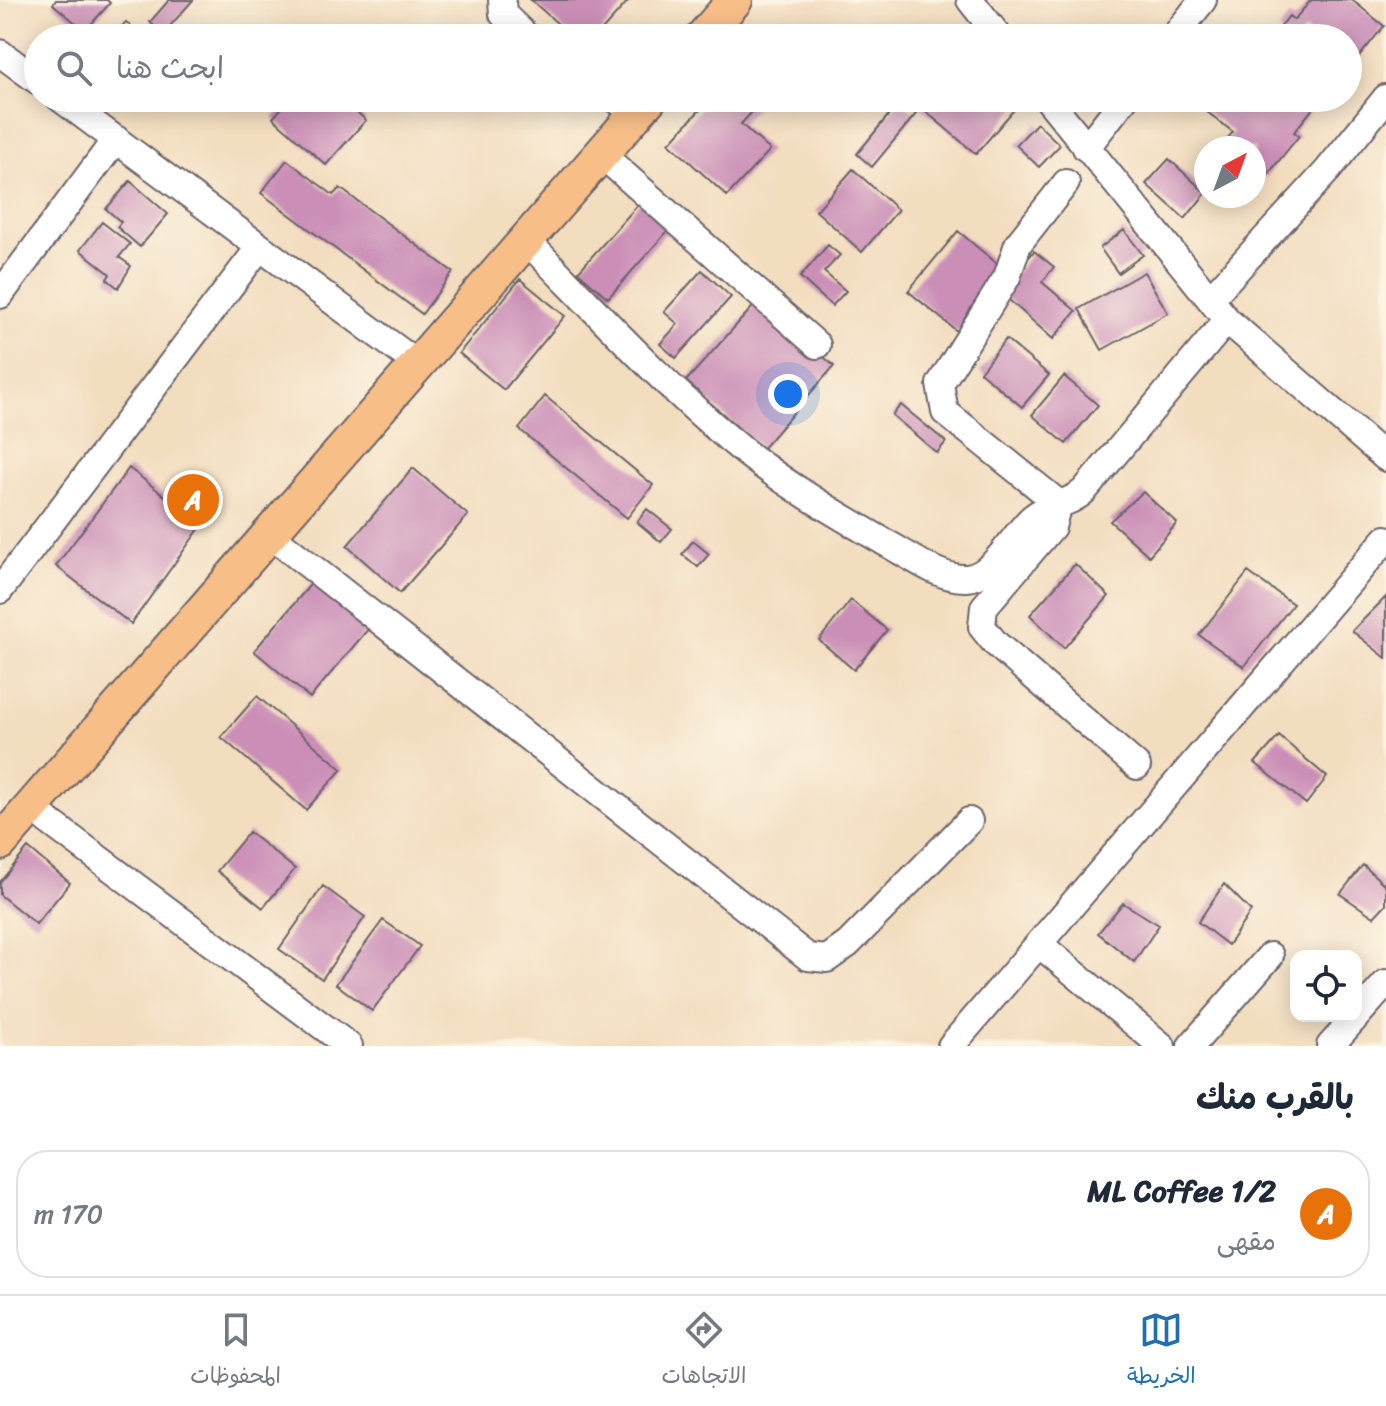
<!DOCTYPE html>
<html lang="ar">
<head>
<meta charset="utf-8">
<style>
  :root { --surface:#fff; --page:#f2f2f3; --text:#1f2937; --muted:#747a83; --line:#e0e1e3; --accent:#1f6fb2 }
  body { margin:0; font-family:Sriracha,"Playpen Sans Arabic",sans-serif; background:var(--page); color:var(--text); direction:rtl }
  .controls { position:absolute; right:24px; bottom:24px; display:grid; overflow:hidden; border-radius:16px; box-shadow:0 4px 20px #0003 }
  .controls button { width:72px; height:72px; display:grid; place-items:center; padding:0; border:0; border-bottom:2px solid var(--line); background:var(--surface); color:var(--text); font:40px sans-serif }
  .compass { position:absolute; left:1194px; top:136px; width:72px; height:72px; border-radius:50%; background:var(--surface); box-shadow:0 4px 20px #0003; rotate:41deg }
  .you { position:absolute; left:788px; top:394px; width:28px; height:28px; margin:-20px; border:6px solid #fff; border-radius:50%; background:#1a73e8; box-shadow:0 0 0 12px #1a73e833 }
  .badge { display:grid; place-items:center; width:52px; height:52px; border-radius:50%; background:var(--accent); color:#fff; font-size:26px; font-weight:700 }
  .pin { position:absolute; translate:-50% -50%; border:4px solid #fff; box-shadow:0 2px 8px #0006 }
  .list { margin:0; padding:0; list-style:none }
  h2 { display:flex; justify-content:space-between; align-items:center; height:104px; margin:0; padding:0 32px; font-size:34px }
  h2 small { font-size:26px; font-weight:400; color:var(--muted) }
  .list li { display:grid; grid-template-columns:52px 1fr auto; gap:24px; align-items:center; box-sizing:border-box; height:128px; margin:0 16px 16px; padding:0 16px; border:2px solid var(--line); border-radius:32px }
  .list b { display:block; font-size:30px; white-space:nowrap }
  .list p { margin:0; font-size:26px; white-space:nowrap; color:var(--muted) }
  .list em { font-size:26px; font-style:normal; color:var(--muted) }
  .icon { flex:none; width:44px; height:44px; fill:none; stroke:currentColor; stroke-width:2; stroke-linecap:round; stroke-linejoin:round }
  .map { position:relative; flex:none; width:1386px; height:1046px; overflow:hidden; direction:ltr }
  .search { position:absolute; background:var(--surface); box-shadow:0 4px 20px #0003; left:24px; right:24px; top:24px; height:88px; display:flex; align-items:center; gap:20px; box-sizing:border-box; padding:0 28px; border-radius:44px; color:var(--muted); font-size:30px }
  .sheet { height:248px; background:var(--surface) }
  nav { display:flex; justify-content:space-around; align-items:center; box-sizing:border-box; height:112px; border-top:2px solid var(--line); background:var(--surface); font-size:22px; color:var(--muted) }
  nav a { display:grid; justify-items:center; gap:4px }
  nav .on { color:var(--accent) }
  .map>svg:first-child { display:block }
  .building { fill:#cb8fb7 }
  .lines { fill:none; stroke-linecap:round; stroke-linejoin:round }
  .minor-casing { stroke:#6b6369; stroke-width:30 }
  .major-casing { stroke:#6b6369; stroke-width:38 }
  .minor { stroke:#fff; stroke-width:26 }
  .major { stroke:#f7be88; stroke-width:34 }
</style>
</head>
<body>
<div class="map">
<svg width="1386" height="1046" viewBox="0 0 1386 1046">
  <rect width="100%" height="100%" fill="#fcf5e5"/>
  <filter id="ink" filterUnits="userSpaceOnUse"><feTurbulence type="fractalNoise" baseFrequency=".0125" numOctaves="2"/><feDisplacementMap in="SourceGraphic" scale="16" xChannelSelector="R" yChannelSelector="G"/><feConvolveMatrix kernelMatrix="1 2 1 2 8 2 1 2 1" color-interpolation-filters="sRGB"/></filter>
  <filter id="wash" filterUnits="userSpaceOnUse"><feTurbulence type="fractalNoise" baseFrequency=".006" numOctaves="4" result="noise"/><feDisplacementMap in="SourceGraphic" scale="32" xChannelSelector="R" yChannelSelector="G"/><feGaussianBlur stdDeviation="1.8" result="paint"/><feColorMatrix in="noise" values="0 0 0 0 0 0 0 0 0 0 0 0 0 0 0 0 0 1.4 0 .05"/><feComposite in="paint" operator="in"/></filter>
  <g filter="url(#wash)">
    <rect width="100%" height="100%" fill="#f3ddbf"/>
    <g id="blocks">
      <path class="building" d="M56,0H107L110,3L85,31L53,4Z
        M169,0H193L163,34L150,22Z
        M531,0H629L595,38H574Z
        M1311,0H1352L1384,26L1351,67L1348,38H1316L1305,30L1298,38H1288L1278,30L1289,16L1294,20Z
        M126,22L144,38H111Z
        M290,98H341L366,120L326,165L273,118Z
        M711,98H765L741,124L770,150L727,196L669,143Z
        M925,98H1024L976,154L918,105Z
        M1216,98H1304L1315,106L1294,132L1299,136L1265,178L1254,169V148H1227L1223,144L1233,132L1206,111Z
        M900,101L916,114L872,167L857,154Z
        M1037,123L1060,145L1039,167L1016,145Z
        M1169,159L1206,193L1185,219L1146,184Z
        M287,160L333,195L340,188L453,272L422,314L261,193Z
        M853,169L898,210L862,252L816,211Z
        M130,181L168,214L140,247L117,227L121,222L106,209Z
        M644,198L673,225L608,298L578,272Z
        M102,222L130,244L119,257L131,266L118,288L107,279L110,274L80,250Z
        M1124,230L1143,255L1118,273L1100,248Z
        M958,231L1007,272L958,332L908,291Z
        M828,245L840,255L824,272L846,291L832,306L800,277Z
        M1034,251L1054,267L1042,282L1076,311L1053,339L1000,292Z
        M702,270L731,297L676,358L660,344L678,324L664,312Z
        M1144,272L1168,313L1102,350L1079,309Z
        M520,279L565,316L504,390L459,353Z
        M759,300L834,366L762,449L686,381Z
        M1006,339L1049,375L1022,407L980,372Z
        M1064,376L1098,405L1066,444L1032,415Z
        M545,396L653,485L627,518L519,429Z
        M901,405L946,442L937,453L892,415Z
        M129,468L202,525L131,624L56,566Z
        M413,468L468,515L400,593L347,546Z
        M1143,492L1177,523L1149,556L1110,521Z
        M647,509L672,529L661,542L637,522Z
        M693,541L709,554L698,567L682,554Z
        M1075,564L1109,596L1064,648L1030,615Z
        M1248,572L1293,604L1244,667L1199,635Z
        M320,573L375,621L310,698L254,651Z
        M1386,597V658L1352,631Z
        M851,600L887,630L854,670L819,640Z
        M257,696L342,769L306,810L221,737Z
        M1279,736L1327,777L1306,804L1255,763Z
        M249,832L295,869L263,908L217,871Z
        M28,848L70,883L36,924L0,895V882Z
        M1363,865L1386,886V904L1374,917L1340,894Z
        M1224,884L1251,911L1228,945L1198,922Z
        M323,886L365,917L322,979L279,949Z
        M1123,903L1159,925L1134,962L1098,933Z
        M383,920L420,946L372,1011L336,984Z"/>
    </g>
  </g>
  <g filter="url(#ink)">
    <use href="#blocks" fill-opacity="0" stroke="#6b6369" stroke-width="2"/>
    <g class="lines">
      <g class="minor-casing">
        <path id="minor" d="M502,0L503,14L528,38
          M970,0L1000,38
          M1173,38L1203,0
          M0,53L38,81
          M60,98L416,363
          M614,98L637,113
          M1047,98L1227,320L1386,458
          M1086,148L1125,98
          M601,154L817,345
          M1066,183L1018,244L1007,277L940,384L945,412L1058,503L1052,527L984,607L982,627L995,643L1137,766
          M526,240C597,312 666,388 745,452C789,487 840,516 888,544C910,556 940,579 966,578C993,577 1013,535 1032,518C1048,504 1069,505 1084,491L1227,320
          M0,295L116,139
          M1210,299L1328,170L1386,98
          M268,533L808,957L827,959L848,944L969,821
          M0,590L259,248
          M31,808L349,1046
          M1039,944L1162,1046
          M951,1046L1386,539
          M1191,1046L1270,956
          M1330,1046L1386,983"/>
      </g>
      <g class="major-casing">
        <path id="major" d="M702,38L735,0
          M0,843L650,98"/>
      </g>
      <use href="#minor" class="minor"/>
      <use href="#major" class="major"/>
    </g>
  </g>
</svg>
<div class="controls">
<button><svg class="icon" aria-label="locate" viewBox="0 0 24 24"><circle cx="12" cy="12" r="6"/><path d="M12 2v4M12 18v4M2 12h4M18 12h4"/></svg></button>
</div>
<svg class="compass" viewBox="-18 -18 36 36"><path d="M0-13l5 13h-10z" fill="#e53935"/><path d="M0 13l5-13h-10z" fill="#747a83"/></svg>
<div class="you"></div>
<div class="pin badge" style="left:193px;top:500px;background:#e8710a">A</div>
<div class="search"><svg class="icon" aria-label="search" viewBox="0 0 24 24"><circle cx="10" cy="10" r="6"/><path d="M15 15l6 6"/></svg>ابحث هنا</div>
</div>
<section class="sheet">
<h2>بالقرب منك<small></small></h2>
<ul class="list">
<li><span class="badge" style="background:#e8710a">A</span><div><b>1/2 ML Coffee</b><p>مقهى</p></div><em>170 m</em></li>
</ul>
</section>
<nav>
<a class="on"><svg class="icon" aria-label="map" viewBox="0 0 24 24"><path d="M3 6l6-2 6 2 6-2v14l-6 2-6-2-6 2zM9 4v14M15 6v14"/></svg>الخريطة</a>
<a><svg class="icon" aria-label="directions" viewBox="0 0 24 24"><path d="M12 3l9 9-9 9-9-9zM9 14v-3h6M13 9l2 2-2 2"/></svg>الاتجاهات</a>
<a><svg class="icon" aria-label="saved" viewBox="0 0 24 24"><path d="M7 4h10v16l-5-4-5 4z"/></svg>المحفوظات</a>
</nav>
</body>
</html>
